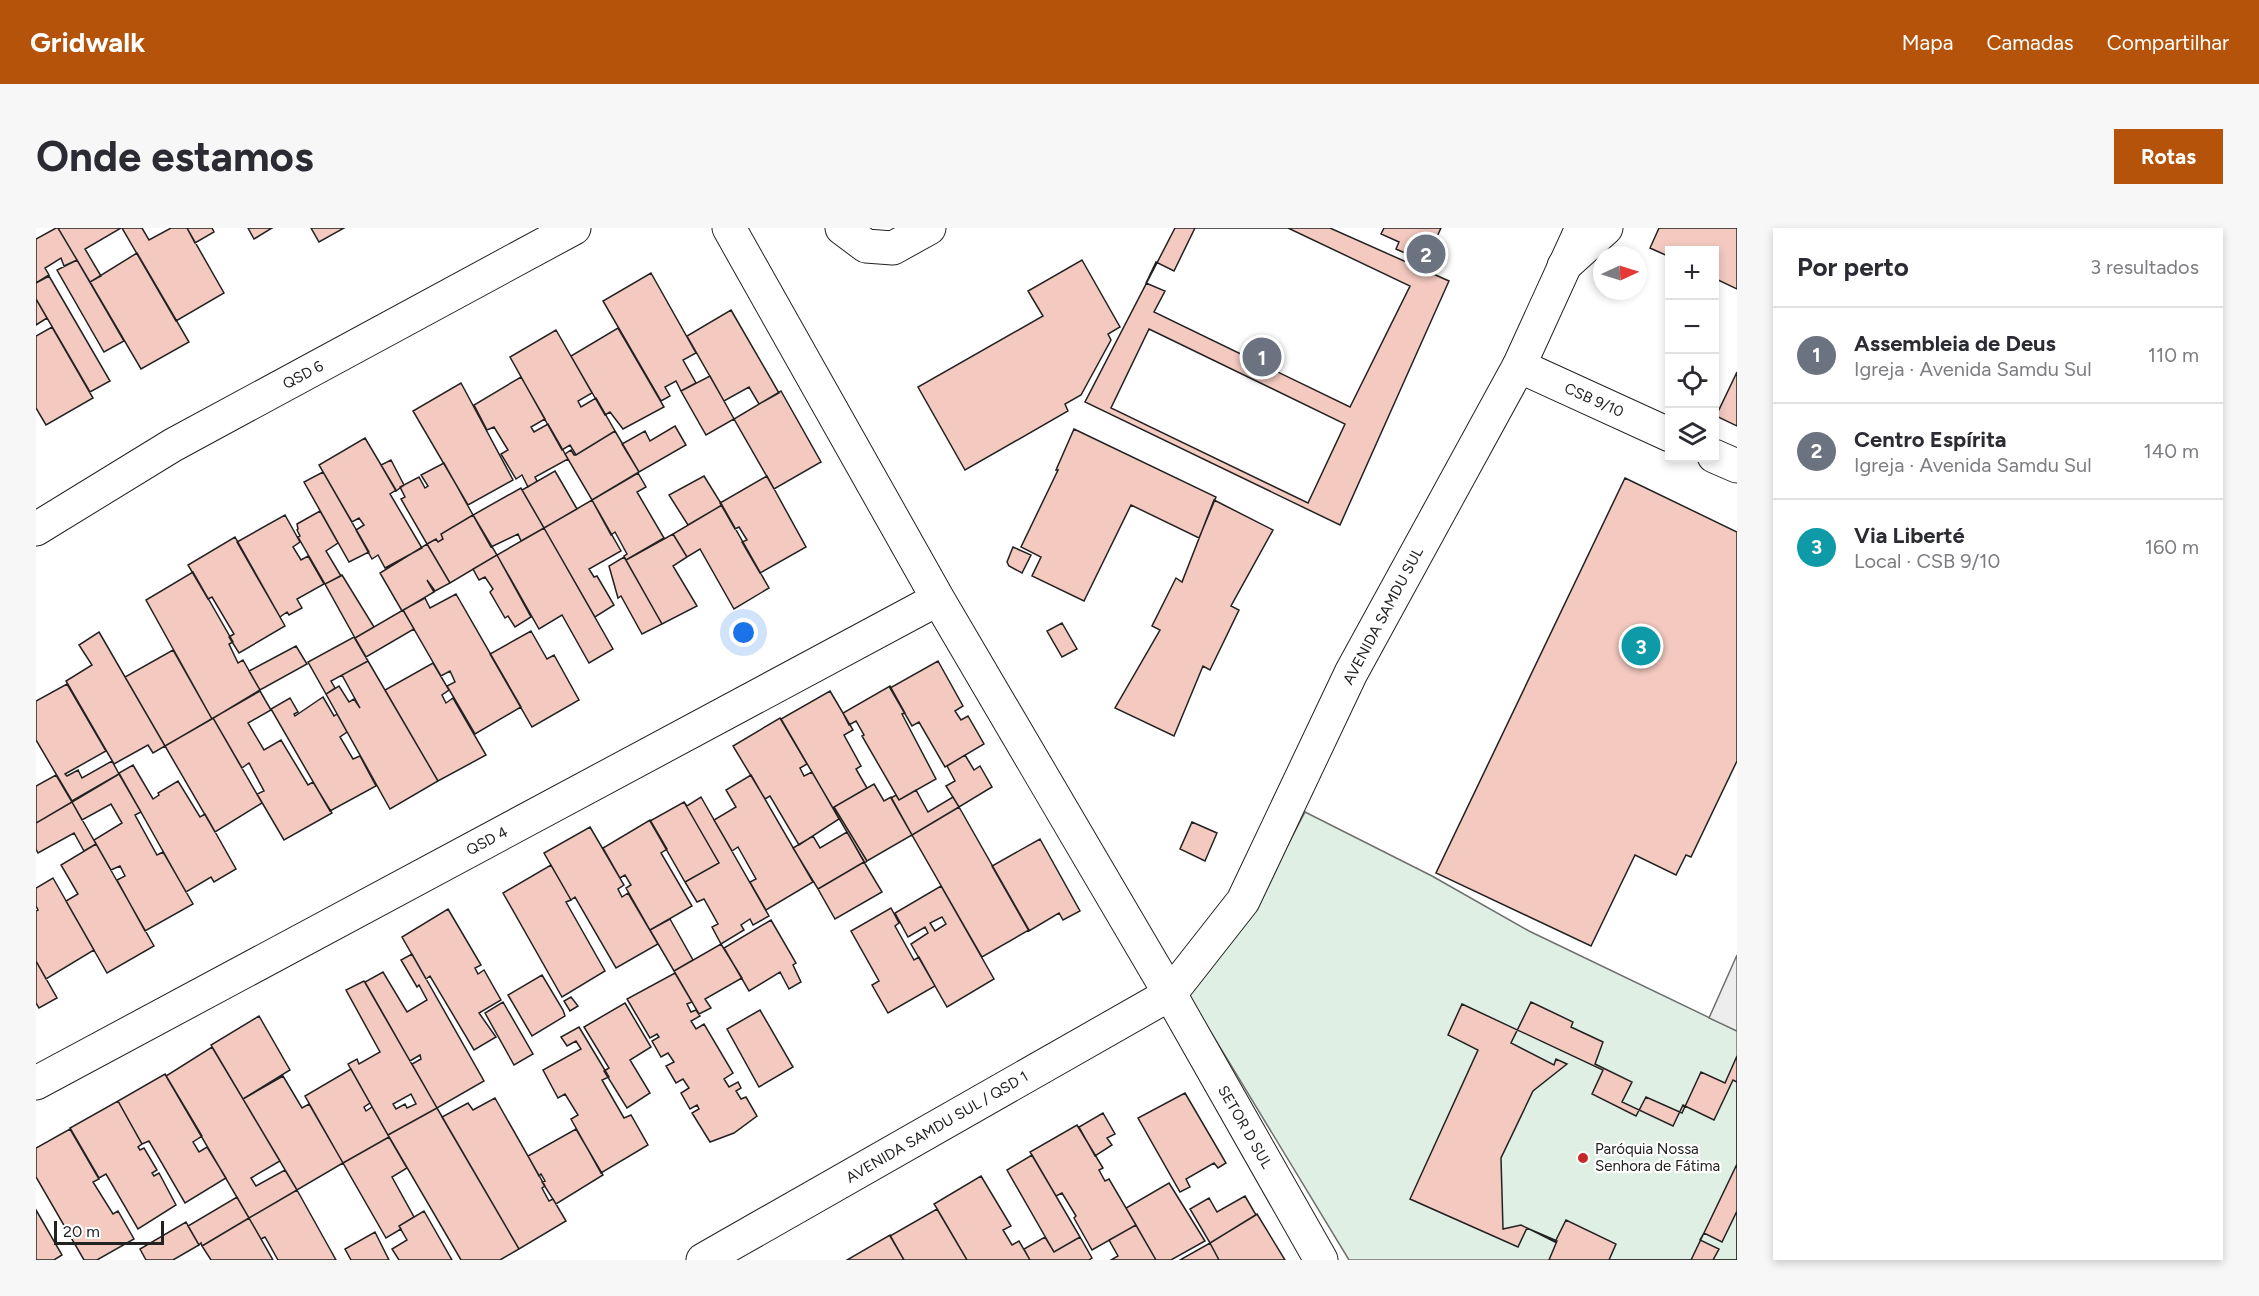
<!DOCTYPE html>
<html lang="pt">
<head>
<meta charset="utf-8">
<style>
  :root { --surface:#fff; --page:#f7f7f7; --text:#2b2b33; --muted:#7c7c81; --line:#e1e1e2; --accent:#b45309 }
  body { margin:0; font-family:Figtree,sans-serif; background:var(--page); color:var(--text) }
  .controls { position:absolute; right:18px; top:18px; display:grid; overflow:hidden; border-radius:0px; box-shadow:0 3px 9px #0003 }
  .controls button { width:54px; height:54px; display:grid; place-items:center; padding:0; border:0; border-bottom:2px solid var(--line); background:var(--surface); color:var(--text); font:30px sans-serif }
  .compass { position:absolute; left:1557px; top:18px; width:54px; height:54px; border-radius:50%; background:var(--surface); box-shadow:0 3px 9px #0003; rotate:86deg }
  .scale { position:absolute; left:18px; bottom:15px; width:110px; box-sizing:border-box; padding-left:6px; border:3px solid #222; border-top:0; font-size:16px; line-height:21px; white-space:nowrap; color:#222; -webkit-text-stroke:4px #fff; paint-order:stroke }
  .you { position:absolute; left:708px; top:405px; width:21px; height:21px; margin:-15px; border:4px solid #fff; border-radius:50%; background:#1a73e8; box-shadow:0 0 0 9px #1a73e833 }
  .badge { display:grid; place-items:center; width:39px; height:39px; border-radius:50%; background:var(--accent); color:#fff; font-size:20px; font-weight:700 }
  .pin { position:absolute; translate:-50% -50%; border:3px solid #fff; box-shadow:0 2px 6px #0006 }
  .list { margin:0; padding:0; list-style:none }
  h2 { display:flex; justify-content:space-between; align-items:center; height:78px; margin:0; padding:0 24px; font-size:26px }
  h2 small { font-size:20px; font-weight:400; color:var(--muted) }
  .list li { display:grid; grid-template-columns:39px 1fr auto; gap:18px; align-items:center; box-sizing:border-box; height:96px; padding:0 24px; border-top:2px solid var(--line) }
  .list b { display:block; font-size:22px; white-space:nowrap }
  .list p { margin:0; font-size:20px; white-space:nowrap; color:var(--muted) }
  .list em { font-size:20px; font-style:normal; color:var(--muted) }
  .icon { flex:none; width:33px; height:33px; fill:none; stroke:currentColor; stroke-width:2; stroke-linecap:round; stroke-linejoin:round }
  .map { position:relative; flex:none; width:1701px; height:1032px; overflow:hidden; border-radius:0px }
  header { display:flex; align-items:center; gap:36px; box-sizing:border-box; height:84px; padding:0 30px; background:var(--accent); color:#fff }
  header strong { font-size:28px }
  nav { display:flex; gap:33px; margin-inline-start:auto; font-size:21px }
  .intro { display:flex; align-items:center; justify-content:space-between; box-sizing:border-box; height:144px; padding:0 36px }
  h1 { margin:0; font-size:42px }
  .button { padding:15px 27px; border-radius:0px; background:var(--accent); color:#fff; font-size:21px; font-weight:700 }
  main { display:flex; gap:36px; padding:0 36px }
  aside { flex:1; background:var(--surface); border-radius:0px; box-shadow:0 3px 9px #0003 }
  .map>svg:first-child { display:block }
  .green { fill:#e0efe3; stroke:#6f6f6f; stroke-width:1.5 }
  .parking { fill:#ededed; stroke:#6f6f6f; stroke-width:1.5 }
  .building { fill:#f3c9c0; stroke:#222; stroke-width:1.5; fill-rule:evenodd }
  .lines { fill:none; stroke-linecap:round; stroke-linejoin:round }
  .minor-casing { stroke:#222; stroke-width:35 }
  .major-casing { stroke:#222; stroke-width:35 }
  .minor { stroke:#fff; stroke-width:33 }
  .major { stroke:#fff; stroke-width:33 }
  .poi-dot { fill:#c62828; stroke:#fff; stroke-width:2 }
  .labels { text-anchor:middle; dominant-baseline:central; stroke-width:4.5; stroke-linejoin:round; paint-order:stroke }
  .street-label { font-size:15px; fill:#222; stroke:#fff }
  .poi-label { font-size:15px; fill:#222; stroke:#fff; text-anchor:start }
</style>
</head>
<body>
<header>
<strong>Gridwalk</strong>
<nav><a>Mapa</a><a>Camadas</a><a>Compartilhar</a></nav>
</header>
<div class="intro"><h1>Onde estamos</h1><a class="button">Rotas</a></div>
<main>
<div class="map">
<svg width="1701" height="1032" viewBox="0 0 1701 1032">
  <rect width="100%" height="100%" fill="#fff"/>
  <path class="green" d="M1269,584L1396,648L1493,703L1701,803V1032H1313L1153,768L1219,680Z"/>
  <path class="parking" d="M1701,727V803L1673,790Z"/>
  <path class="building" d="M20,0H22L41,32L28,38L25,30L9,40L13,47L0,55V11Z
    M22,0H85L49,21L65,48L54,54Z
    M86,0H106L113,12L135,0H151L188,65L140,93Z
    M151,0H176L178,4L159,15Z
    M212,0H236L218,11Z
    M275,0H308L283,14Z
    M1139,0H1294L1413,53L1304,297L1049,174Z
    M1159,0H1252L1374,58L1314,179L1118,84L1129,63L1110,55L1120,34L1138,43Z
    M1348,0H1405L1392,28L1372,19L1369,25L1360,21L1363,14L1345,6Z
    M1623,0H1701V61L1678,50V22H1634V29L1614,20Z
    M101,25L153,114L105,141L54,54Z
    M41,32L88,113L68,124L21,42Z
    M1046,32L1084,99L1072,106L1075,112L1045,167L1029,176L1032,183L929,242L882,159L1007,88L992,63Z
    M615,45L660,125L647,132L660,155L645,163L640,153L629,159L634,168L625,173L567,73Z
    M13,48L74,153L54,164L0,71V55Z
    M0,71L11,90L0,97Z
    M695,82L743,165L723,176L713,159L688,173L651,108Z
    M16,99L57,170L10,197L0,180V108Z
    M582,100L628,179L587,201L574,184L569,187L535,128Z
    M1113,101L1309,196L1272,275L1075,180Z
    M520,102L556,165L542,173L545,179L560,170L579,203L540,227L534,217L526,222L474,129Z
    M1701,144V198L1680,188Z
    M674,148L698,191L670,207L645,163Z
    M485,149L509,191L495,199L498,204L512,196L532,231L499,249L501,253L492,259L486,247L480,251L465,226L472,222L458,199L451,202L438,177Z
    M425,155L477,252L432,277L377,183Z
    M745,163L785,234L738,261L698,191Z
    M639,198L650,217L603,244L586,216L609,203L614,213Z
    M1038,201L1180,269L1163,310L1095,277L1048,373L996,348L1005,329L985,319L1022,242H1020Z
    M579,203L603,244L556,272L529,226L535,222L538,227H540Z
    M329,210L360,262L354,266L386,320L349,340L342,327L336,331L320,302L328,297L323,290L316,294L283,237Z
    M355,232L368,257L360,263L345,237Z
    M408,235L437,287L405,306L407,311L402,314L400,311L391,316L365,271L369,269L364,259L383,249L389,260L392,258L385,247Z
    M519,243L541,281L508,300L486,262Z
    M287,244L333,324L313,334L268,254Z
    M602,245L610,259L601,264L628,310L590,332L588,328L591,326L579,304L575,307L556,272Z
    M668,248L686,277L652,297L633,267Z
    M731,248L770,319L724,345L706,314L711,312L703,299L699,301L684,275Z
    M1589,250L1701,304V533L1655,629L1650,627L1640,647L1599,627L1555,718L1400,645Z
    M485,260L508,300L485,313L482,306L455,319L437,287Z
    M556,272L585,323L553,341L558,349L561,348L578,377L559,389L508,300Z
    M1178,272L1237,302L1195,378L1203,382L1174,442L1167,438L1138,508L1079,480L1124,402L1116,398L1140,350L1146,354Z
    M686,277L733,360L698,381L664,321L651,329L637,306Z
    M284,283L302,315L290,323L305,348L289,356L262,309L264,308L261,302L262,301L261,296Z
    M249,287L264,314L257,319L265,332L272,328L288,356L261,371L266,380L253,387L251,384L244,389L201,314Z
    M437,287L461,327L414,355L391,316L400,311L402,314L407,311L405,306Z
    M508,300L577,421L553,435L526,387L503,401L461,327Z
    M637,306L651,329L637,338L661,378L626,396L590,332Z
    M199,309L249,398L203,425L193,409L198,406L176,369L172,371L152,337Z
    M391,316L414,355L399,363L391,352L398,364L366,383L344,345Z
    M977,319L995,327L986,345L973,338L971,334Z
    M461,327L495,389L479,399L472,388L469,390L454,364L457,361L449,349L443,352L437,341Z
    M588,329L626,396L606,406L585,368L582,370L573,338Z
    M157,344L197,414L193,416L202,435L207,432L224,462L176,491L110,372Z
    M306,347L338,399L319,410L289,356Z
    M420,366L485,479L439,506L411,458L419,454L414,443L405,448L367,382L389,370L394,380Z
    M367,382L378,401L330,429L319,410Z
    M1026,395L1041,421L1026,429L1011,403Z
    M495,403L511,431L518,427L543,472L496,499L454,426Z
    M63,404L129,518L117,525L112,517L78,536L30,453L56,437L43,417Z
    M318,409L332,433L295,453L299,460L290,466L272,434Z
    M260,418L271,436L224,462L213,443Z
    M137,422L176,491L129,518L89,449Z
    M332,433L402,553L354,581L290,466L303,458L313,474L318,471L324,480L306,447Z
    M902,433L927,478L919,483L925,492L932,488L948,516L909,539L883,494L876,498L854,460Z
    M397,435L413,462L406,467L410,475L417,470L450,527L402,553L349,462Z
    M31,456L70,523L29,546L31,548L42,542L46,550L76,533L83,546L36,573L0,512V473Z
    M854,458L869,485L866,486L900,551L863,572L826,508L828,507L820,493L813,497L807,485Z
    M224,463L235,482L212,495L228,522L245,512L272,557L277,554L296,585L248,612L221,566L228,563L213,535L206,540L177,490Z
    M794,463L817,502L808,507L825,538L820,541L831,560L798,579L831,633L829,635L745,491Z
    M287,469L298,488L301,486L311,504L304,509L317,531L324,528L340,558L294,583L235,481L254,470L262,484L258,486L259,488Z
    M177,490L226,575L179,604L129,518Z
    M744,490L771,536L764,540L768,548L776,544L803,591L763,617L734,568L729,571L697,518Z
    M929,527L938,542L944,538L956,559L923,579L910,558L919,553L911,538Z
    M97,537L117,571L123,567L122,565L142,553L164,589L169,586L200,641L178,654L175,649L150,664L83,545Z
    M83,546L105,584L99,587L121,627L127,624L157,676L109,703L81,652L89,648L84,638L75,642L58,612L86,595L75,576L46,592L36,574Z
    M20,547L36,574L0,595V558Z
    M715,547L777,654L730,682L714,654L720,651L702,619L696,623L678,592L700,579L690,562Z
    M838,556L848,573L855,569L876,607L831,633L798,579Z
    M880,562L892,584L917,569L923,579L876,607L855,570L860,567L863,572Z
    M665,569L733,688L717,697L714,691L705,697L708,702L685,716L676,699L682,696L668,671L661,674L649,654L683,635L648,574L651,578Z
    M36,574L60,616L48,623L38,605L2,625L0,621V595Z
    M648,574L683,635L649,654L614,593Z
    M923,579L993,702L946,729L876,607Z
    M614,592L631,621L625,625L656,678L614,702L590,660L595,657L589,647L584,650L567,620Z
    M1156,594L1181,605L1169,633L1144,621Z
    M554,599L588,657L582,661L586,669L592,665L622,716L580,740L539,669L535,672L508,625Z
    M811,604L828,634L782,661L757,620L777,608L784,620Z
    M1004,611L1044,683L1027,692L1023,685L993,703L956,638Z
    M60,616L118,718L71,745L30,673L42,666L25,637Z
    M828,634L846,664L799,691L782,661Z
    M515,637L535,672L530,674L569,743L526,769L467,665Z
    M17,650L58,722L10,751L0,733V683L2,682L0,678V660Z
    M905,658L958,751L911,779L875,716L892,705L889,699L872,709L859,685ZM906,689L910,696L899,703L894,695Z
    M855,680L863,695L859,698L878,732L883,729L899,758L852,785L836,757L843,753L815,703Z
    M412,681L445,737L439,740L442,746L448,742L465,772L443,785L460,809L438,822L394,748L390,751L366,709Z
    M634,691L657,732L638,743L614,702Z
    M735,692L760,735L757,737L765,754L753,761L744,744L713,763L688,720Z
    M685,716L706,750L669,771L675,780L663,786L638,743Z
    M376,726L448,853L401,880L376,836L385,831L384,827L374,833L329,754L347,744L371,784L391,772L383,757L381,759L365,732Z
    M0,733L21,770L3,780L0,775Z
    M639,745L656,774L651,776L655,784L660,782L664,788L655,793L660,801L668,796L697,845L688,851L693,859L702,854L705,860L700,863L705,871L710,869L721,888L698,905L674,914L656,885L663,881L661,877L654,881L645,865L653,860L647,851L640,855L630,838L638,834L632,825L625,829L616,813L623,809L621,806L614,810L591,771Z
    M506,747L527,782L529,788L496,808L472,767Z
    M328,753L401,880L352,907L312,836L321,831L323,836L344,824L310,762ZM375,866L380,876L371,880L369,876L360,881L357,876Z
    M535,769L542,778L534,783L528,773Z
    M467,774L497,826L478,837L449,785Z
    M1495,774L1537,794L1535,799L1567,814L1559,836L1596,854L1586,874L1637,898L1647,877L1678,892L1697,852L1701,854V936L1655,1032H1573L1580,1016L1530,992L1519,1014L1485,997L1467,1001L1465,930L1497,863L1531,836L1520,831L1518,837L1475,815Z
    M589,775L615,819L594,832L614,865L591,880L568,843L573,840L548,799Z
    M1426,776L1567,842L1556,866L1600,888L1610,869L1646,885L1665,844L1689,855L1701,828V1032H1513L1521,1013L1491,1000L1482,1019L1374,971L1442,822L1412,807Z
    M724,782L757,839L723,859L691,801Z
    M223,788L254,842L207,871L175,817Z
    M543,799L573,849L566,852L588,890L595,887L612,917L565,945L535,891L542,887L529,866L522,870L507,842L545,821L540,813L531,818L525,809Z
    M176,819L244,933L215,950L220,958L249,942L261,962L213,990L130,848Z
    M315,841L334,875L328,879L330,883L336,879L353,909L307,935L269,868Z
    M129,846L166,908L157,914L163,924L171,919L190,950L149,975L113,913L106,916L82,873Z
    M247,848L266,880L273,876L307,935L261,962L207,871Z
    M1149,865L1190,935L1182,940L1178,935L1150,951L1154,959L1144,964L1102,890Z
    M459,870L509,958L506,960L513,973L517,971L530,993L483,1021L406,889L432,875L437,882Z
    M82,873L106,916L102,919L104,922L108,920L121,942L116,945L118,948L123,945L140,977L102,1001L70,946L63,950L34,900Z
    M401,880L483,1021L464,1032H425L352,907Z
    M1067,885L1079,906L1071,910L1076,917L1059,928L1043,899Z
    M1041,897L1067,940L1063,942L1069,953L1073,951L1100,997L1056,1022L1038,990L1040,988L1026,965L1020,968L994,924Z
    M34,901L63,951L57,954L77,986L82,983L98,1011L61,1032H48L0,949V920Z
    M540,901L567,947L520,976L506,954L509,953L505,946L503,948L492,928Z
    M353,909L371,940L356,949L378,989L363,998L365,1001L350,1010L307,935Z
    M996,927L1044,1009L1018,1024L971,942Z
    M945,948L975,998L967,1002L976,1017L983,1013L994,1032H931L900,979L898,976Z
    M1133,955L1169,1013L1135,1032H1120L1090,980Z
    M261,962L295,1023L300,1032H242L229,1009L225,1011L213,990Z
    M1209,968L1220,987L1174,1015L1154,981L1173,970L1181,984Z
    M201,969L213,990L166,1018L165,1015L163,1017L152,998Z
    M901,981L931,1032H868L854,1008Z
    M0,982L26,1027L18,1032H0Z
    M388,983L416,1032H363L356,1021L371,1012L363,998Z
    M1701,983V1032H1677L1683,1021L1664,1012L1668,1005L1686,1014Z
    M1221,986L1249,1032H1183L1174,1015Z
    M213,990L237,1032H175L166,1018Z
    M150,994L163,1017L137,1032H110L104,1021Z
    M1100,997L1120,1032H1075L1082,1028L1073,1012Z
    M339,1004L353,1032H315L309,1021Z
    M854,1007L868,1032H811Z
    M1009,1009L1018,1024L1044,1009L1056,1030L1053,1032H994L988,1021Z
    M1174,1015L1183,1032H1144Z"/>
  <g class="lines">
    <g class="minor-casing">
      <path id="minor" d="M806,0L830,18L857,20L893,0
        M1528,38L1570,0
        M1483,138L1634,207
        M1678,228L1701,238
        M0,301L137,217L538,0
        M0,855L902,371
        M667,1032L1134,766L902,371L693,0"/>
    </g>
    <g class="major-casing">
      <path id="major" d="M1285,1032L1134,766L1207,673L1315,445L1483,138L1546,0"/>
    </g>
    <use href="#minor" class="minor"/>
    <use href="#major" class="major"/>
  </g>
  <circle class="poi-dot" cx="1547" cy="930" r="6"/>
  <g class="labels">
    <g class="street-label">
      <text transform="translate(267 147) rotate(-28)">QSD 6</text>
      <text transform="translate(1558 172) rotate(24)">CSB 9/10</text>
      <text transform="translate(1347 388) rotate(-62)">AVENIDA SAMDU SUL</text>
      <text transform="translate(451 613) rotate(-28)">QSD 4</text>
      <text transform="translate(901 899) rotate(-30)">AVENIDA SAMDU SUL / QSD 1</text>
      <text transform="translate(1209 899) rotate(60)">SETOR D SUL</text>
    </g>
    <g class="poi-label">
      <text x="1559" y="921">Paróquia Nossa<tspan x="1559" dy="17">Senhora de Fátima</tspan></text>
    </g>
  </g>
</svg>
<div class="controls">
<button>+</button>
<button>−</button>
<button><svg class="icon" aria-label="locate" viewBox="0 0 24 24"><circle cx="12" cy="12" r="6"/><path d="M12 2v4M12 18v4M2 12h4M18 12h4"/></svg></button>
<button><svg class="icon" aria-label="layers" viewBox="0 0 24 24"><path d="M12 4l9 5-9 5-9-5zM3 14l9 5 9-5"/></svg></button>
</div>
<svg class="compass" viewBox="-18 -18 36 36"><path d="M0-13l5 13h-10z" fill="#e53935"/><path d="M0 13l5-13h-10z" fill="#7c7c81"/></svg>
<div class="scale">20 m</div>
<div class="you"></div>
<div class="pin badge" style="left:1226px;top:129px;background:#6b7280">1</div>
<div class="pin badge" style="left:1390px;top:26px;background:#6b7280">2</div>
<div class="pin badge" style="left:1605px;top:418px;background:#0f9aa8">3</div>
</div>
<aside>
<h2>Por perto<small>3 resultados</small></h2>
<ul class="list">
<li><span class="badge" style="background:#6b7280">1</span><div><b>Assembleia de Deus</b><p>Igreja · Avenida Samdu Sul</p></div><em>110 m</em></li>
<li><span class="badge" style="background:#6b7280">2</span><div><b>Centro Espírita</b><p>Igreja · Avenida Samdu Sul</p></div><em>140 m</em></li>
<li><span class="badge" style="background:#0f9aa8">3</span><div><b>Via Liberté</b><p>Local · CSB 9/10</p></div><em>160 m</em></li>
</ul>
</aside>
</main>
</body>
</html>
